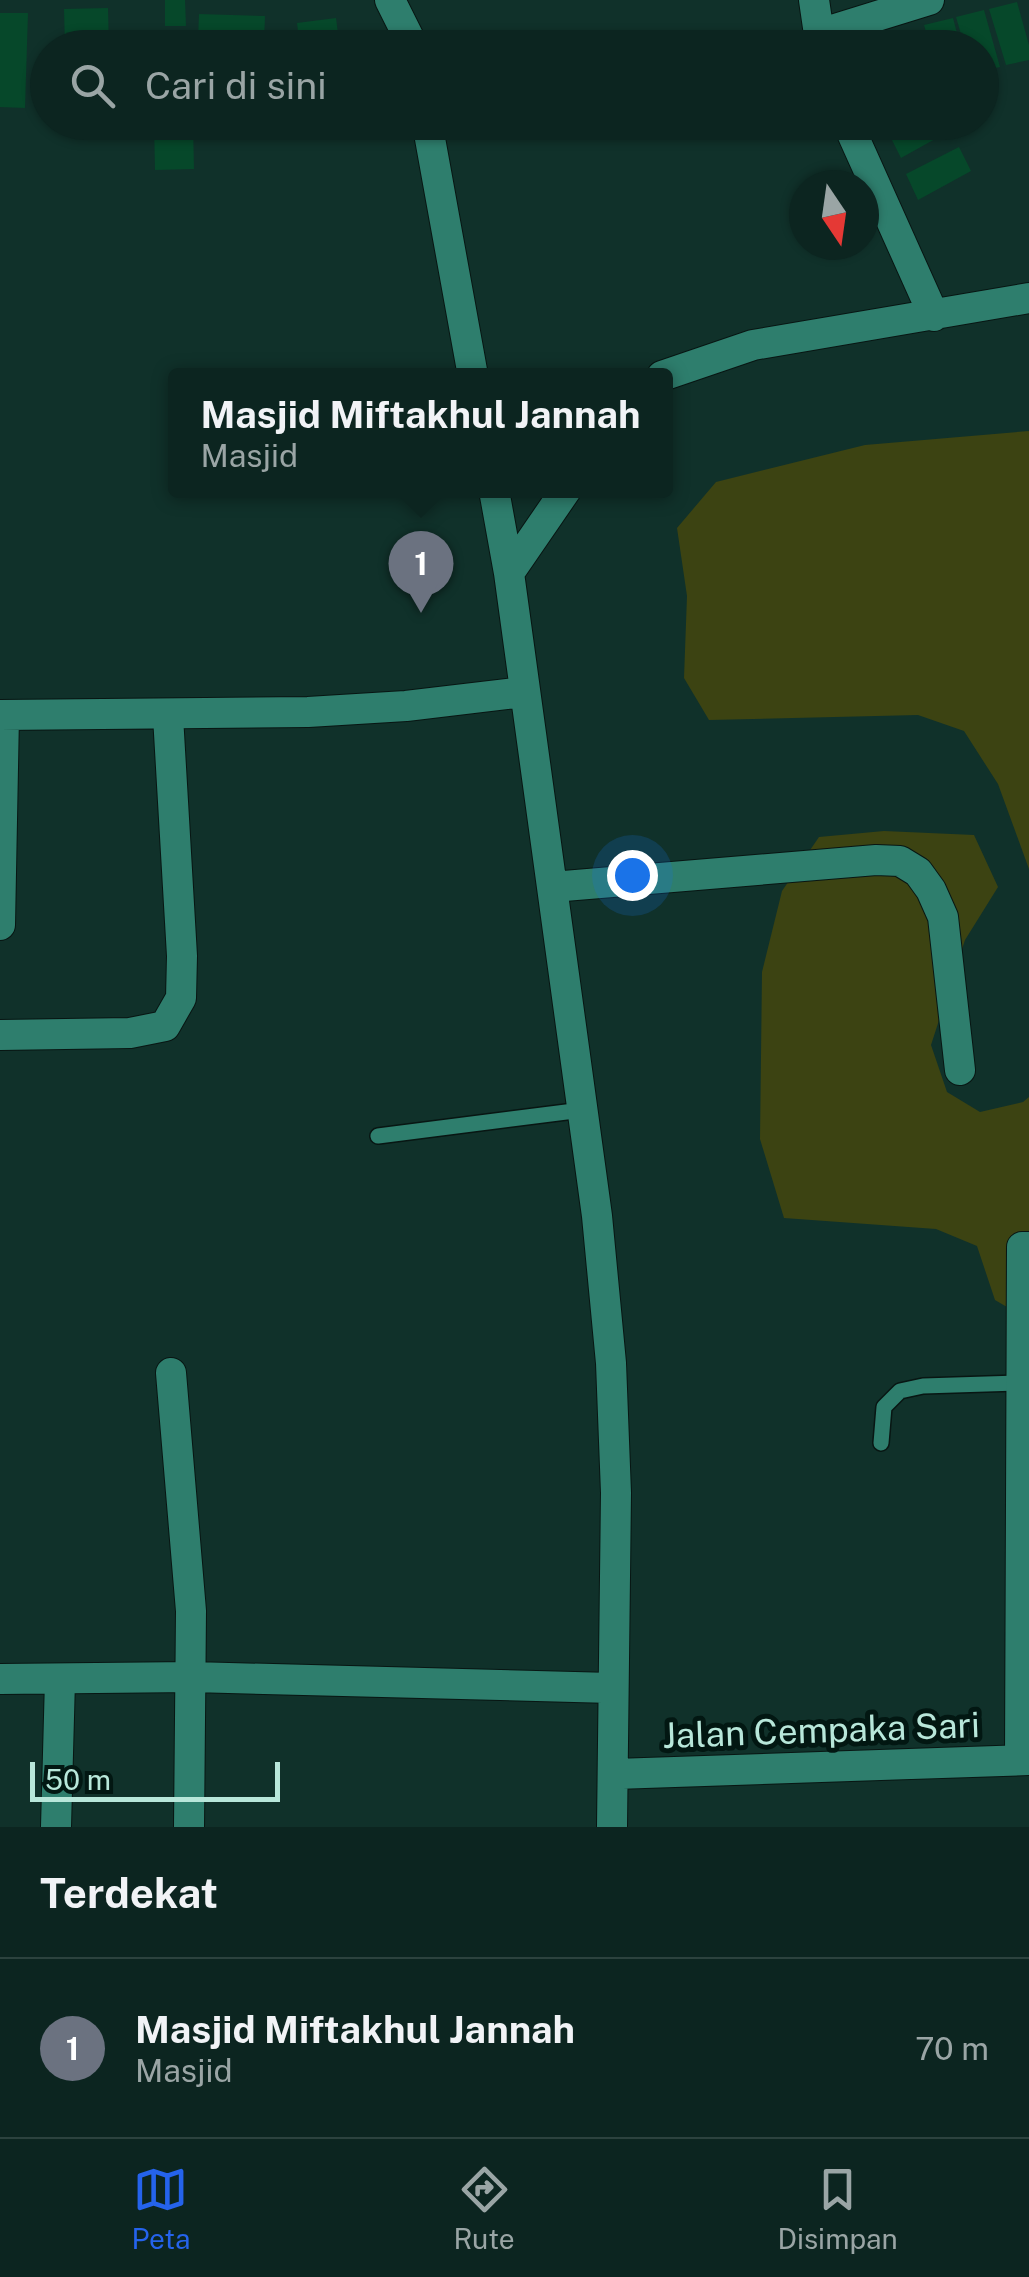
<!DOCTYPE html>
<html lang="id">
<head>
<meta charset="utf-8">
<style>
  :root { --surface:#0c2520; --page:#1a312d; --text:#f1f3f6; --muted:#9aa5a5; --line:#2c423e; --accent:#2563eb }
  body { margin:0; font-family:"Public Sans",sans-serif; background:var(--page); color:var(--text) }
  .compass { position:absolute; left:789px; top:170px; width:90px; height:90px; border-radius:50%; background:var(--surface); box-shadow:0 2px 8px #0004; rotate:167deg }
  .scale { position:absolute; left:30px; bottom:25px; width:250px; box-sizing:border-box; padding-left:10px; border:5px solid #b8e7da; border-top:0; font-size:28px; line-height:35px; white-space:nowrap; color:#b8e7da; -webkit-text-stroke:8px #021712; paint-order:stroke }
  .you { position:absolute; left:632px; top:875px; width:35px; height:35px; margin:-25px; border:8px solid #fff; border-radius:50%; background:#1a73e8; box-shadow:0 0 0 15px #1a73e833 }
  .badge { display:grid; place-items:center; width:65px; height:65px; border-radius:50%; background:var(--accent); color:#fff; font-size:32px; font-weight:700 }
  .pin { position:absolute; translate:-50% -82px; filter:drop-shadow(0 2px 5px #0008) }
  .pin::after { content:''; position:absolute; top:52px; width:35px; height:30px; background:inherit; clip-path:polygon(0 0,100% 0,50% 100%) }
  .popup { position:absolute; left:168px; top:368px; width:505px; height:130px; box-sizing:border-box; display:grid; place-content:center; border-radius:10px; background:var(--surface); filter:drop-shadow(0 2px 8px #0005); font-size:32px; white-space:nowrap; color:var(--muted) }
  .popup b { font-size:38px; color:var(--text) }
  .popup::after { content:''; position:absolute; left:50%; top:100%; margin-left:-20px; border:20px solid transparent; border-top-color:var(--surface) }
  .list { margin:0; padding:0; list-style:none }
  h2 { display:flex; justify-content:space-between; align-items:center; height:130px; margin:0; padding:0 40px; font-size:42px }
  h2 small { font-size:32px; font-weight:400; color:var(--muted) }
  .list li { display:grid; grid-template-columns:65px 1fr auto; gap:30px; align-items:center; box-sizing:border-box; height:180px; padding:0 40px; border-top:2px solid var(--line) }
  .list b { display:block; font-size:38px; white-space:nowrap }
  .list p { margin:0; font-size:32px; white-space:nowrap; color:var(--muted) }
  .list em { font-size:32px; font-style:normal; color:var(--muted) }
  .icon { flex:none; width:55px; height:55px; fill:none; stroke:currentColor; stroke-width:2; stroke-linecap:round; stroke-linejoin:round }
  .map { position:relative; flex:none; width:1029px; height:1827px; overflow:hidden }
  .search { position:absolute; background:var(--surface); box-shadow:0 2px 8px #0004; left:30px; right:30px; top:30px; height:110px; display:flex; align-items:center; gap:25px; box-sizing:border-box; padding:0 35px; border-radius:55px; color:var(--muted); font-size:38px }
  .sheet { height:310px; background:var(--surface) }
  nav { display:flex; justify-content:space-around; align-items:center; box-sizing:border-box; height:140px; border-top:2px solid var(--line); background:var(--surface); font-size:28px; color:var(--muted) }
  nav a { display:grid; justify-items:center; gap:5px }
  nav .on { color:var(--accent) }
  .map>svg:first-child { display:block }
  .green { fill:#3c4312 }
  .building { fill:#06482a }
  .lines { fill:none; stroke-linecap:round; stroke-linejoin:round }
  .lane-casing { stroke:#081613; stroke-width:18 }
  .street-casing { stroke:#081613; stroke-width:32 }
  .lane { stroke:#2e7e6d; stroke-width:15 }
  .street { stroke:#2e7e6d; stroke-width:30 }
  .labels { text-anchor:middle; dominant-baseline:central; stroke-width:10; stroke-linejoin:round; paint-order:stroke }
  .street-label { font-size:35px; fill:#b8e7da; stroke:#021712 }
</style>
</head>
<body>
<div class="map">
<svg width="1029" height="1827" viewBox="0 0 1029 1827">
  <rect width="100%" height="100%" fill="#10312a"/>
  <path class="green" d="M1029,431V869L998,784L964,731L918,715L709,720L684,678L687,596L677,528L716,482L865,445Z
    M884,831L974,835L998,887L965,940L931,1045L947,1092L980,1112L1023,1102L1029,1097V1320L995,1300L977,1246L936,1229L784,1218L760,1139L762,972L782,891L819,837Z"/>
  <path class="building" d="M165,0H185L186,26H165Z
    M1017,2L1029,45V60L1006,65L989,9Z
    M108,8L109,48H65L64,9Z
    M984,10L1000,67L982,71V48H965L956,17Z
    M0,13H28L25,108L0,107Z
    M199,14L265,16L264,42L198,40Z
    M336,18L340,48H300L297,23Z
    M953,18L961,48H931L924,25Z
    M917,33L921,48H890L888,39Z
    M154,122H193L194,169L155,170Z
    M906,122H950L953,129L901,158L888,132Z
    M959,147L971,171L918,200L906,174Z"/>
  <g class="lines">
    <g class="lane-casing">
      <path id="lane" d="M378,1136L582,1110
        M881,1443L884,1407L900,1391L923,1386L1021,1383"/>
    </g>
    <g class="street-casing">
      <path id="street" d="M390,0L414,48
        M814,0L821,48
        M819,34L929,0
        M427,122L473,376
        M847,122L934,316
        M662,376L753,345L1029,298
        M494,490L509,573
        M566,490L509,573L597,1216L611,1363L616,1493L612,1827
        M0,715L308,712L406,706L524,692
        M552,887L876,860L900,861L918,872L931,890L943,917L960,1070
        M0,925L4,715
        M0,1035L130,1033L165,1026L181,998L182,956L168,716
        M171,1373L191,1611L189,1827
        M0,1679L192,1677L612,1688
        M1020,1760L1022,1247H1029
        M615,1774L1029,1760
        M56,1827L60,1680"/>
    </g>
    <use href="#lane" class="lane"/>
    <use href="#street" class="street"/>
  </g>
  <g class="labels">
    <g class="street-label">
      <text transform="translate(821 1730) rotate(-2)">Jalan Cempaka Sari</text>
    </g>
  </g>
</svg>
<svg class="compass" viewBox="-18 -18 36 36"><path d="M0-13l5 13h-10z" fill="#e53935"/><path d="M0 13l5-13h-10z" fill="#9aa5a5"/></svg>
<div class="scale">50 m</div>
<div class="you"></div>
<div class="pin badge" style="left:421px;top:613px;background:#6b7280">1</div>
<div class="popup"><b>Masjid Miftakhul Jannah</b>Masjid</div>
<div class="search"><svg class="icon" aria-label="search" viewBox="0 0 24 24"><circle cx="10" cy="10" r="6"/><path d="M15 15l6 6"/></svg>Cari di sini</div>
</div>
<section class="sheet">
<h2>Terdekat<small></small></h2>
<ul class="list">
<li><span class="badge" style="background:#6b7280">1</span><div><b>Masjid Miftakhul Jannah</b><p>Masjid</p></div><em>70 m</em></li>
</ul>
</section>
<nav>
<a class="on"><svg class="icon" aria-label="map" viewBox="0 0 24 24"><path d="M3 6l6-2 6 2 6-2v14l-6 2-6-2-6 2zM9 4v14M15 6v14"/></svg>Peta</a>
<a><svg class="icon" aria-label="directions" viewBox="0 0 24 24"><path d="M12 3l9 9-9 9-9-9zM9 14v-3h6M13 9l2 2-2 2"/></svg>Rute</a>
<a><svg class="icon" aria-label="saved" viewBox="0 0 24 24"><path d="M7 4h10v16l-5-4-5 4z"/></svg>Disimpan</a>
</nav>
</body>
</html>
